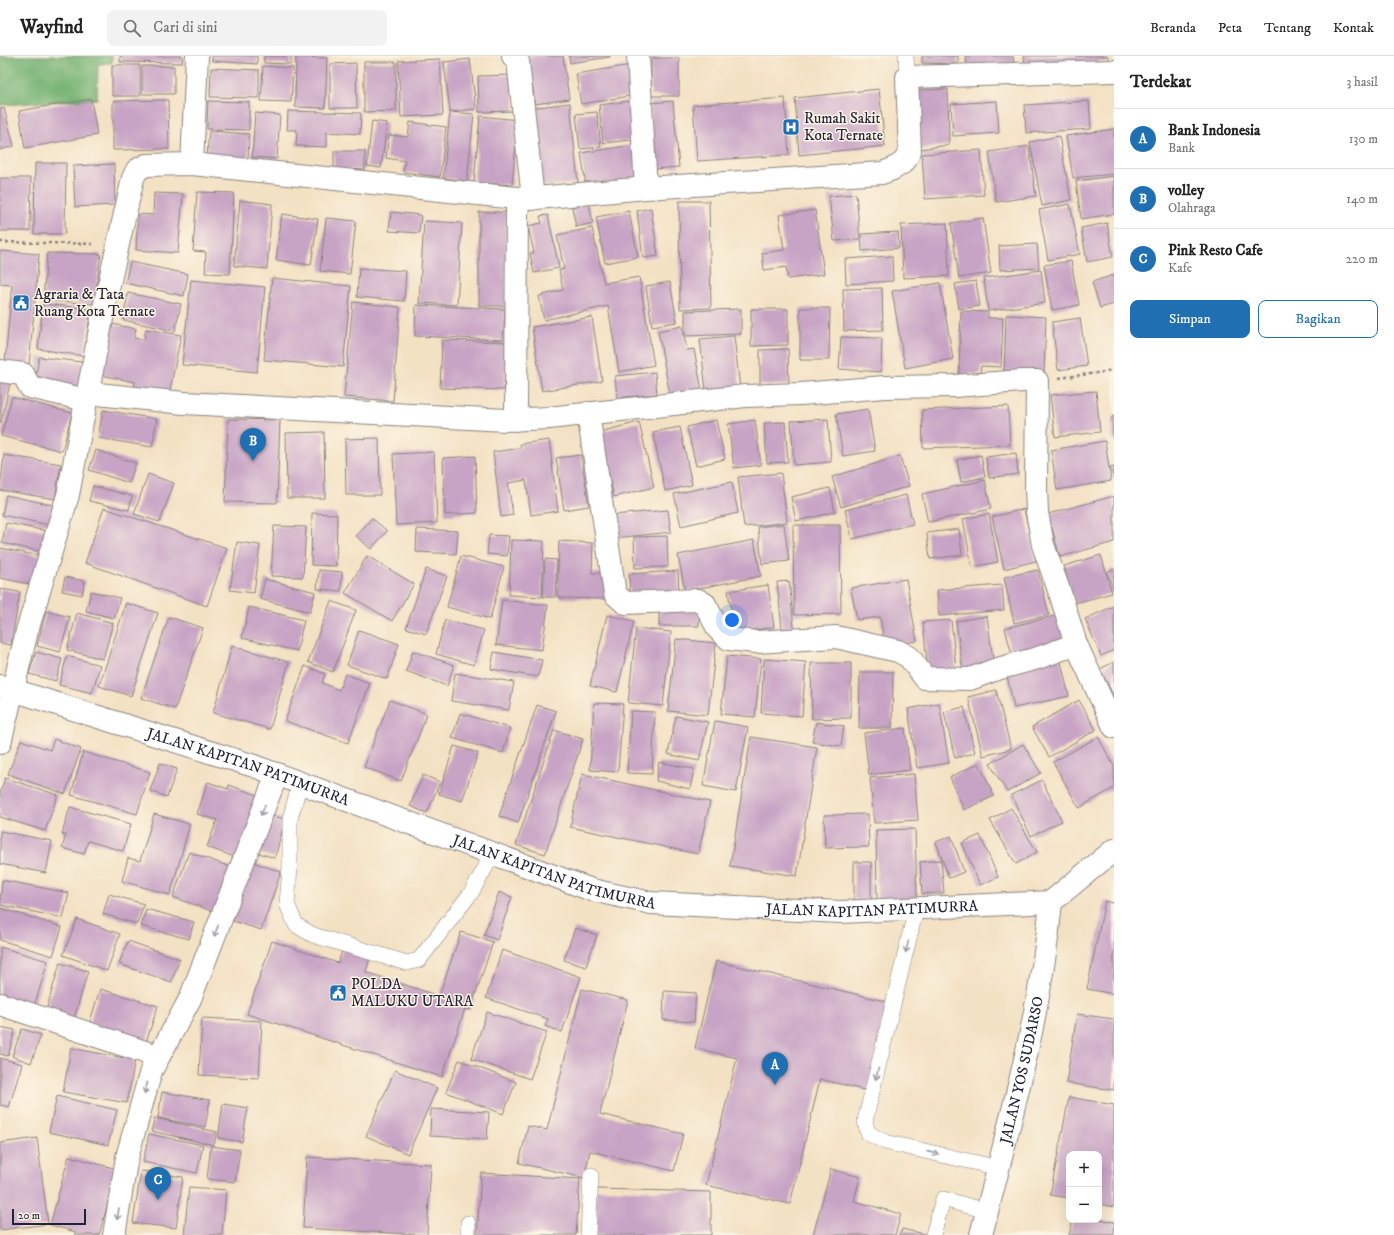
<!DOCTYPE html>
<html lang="id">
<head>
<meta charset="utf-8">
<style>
  :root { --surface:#fff; --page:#f2f2f2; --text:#222; --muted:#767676; --line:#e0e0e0; --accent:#1f6fb2 }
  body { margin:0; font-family:"IM FELL DW Pica",serif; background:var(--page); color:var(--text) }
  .controls { position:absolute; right:12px; bottom:12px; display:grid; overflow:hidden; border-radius:8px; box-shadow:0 4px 16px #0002 }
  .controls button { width:36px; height:36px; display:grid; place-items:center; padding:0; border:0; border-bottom:1px solid var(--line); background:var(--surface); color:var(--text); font:20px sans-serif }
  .scale { position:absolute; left:12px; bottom:10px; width:74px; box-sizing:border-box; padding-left:4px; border:2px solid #22223b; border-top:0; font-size:11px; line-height:14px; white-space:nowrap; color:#22223b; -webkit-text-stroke:3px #fcf5e5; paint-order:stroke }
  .you { position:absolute; left:732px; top:564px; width:14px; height:14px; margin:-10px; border:3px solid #fff; border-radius:50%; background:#1a73e8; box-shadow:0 0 0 6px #1a73e833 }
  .badge { display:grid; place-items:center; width:26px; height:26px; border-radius:50%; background:var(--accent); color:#fff; font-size:13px; font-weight:700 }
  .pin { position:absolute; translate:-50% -33px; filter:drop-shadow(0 1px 2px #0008) }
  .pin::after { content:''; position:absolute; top:21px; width:14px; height:12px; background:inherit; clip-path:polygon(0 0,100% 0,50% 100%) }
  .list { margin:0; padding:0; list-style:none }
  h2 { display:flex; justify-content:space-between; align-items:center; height:52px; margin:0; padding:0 16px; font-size:17px }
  h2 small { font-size:13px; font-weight:400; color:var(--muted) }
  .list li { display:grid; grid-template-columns:26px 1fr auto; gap:12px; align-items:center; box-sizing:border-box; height:60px; padding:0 16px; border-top:1px solid var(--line) }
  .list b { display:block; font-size:15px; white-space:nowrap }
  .list p { margin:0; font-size:13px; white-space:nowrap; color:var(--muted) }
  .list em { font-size:13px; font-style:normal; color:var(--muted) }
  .actions { display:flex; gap:8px; padding:12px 16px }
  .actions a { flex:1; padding:9px 0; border:1px solid var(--accent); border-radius:8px; text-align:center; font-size:14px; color:var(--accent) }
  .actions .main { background:var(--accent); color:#fff }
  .icon { flex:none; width:22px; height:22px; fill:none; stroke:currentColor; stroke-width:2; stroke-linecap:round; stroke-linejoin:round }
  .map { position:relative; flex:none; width:1114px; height:1179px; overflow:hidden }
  header { display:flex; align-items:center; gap:24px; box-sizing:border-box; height:56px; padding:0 20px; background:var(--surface); border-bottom:1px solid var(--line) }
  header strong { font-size:19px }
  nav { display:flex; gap:22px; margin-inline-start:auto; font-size:14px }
  .search { width:280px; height:36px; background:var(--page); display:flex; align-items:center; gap:10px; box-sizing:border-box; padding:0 14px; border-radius:8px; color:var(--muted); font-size:15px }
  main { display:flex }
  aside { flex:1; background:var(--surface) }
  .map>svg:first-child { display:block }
  .forest { fill:#78b474; stroke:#4d6b58 }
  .building { fill:#c7a3c5 }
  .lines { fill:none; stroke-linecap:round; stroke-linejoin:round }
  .service-casing { stroke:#8a827f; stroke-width:16 }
  .pedestrian-casing { stroke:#8a827f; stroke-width:24 }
  .minor-casing { stroke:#8a827f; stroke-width:24 }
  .tertiary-casing { stroke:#8a827f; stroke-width:24 }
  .path { stroke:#8a827f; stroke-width:2.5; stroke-dasharray:3 3; stroke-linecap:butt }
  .service { stroke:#fff; stroke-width:15 }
  .pedestrian { stroke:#fff; stroke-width:22 }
  .minor { stroke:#fff; stroke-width:22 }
  .tertiary { stroke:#fff; stroke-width:22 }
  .oneway { stroke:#9c9ca7 }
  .labels { text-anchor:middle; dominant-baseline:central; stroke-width:3; stroke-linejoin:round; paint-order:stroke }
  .poi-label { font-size:15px; fill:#22223b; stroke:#fcf5e5; text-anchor:start }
  .street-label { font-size:15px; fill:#22223b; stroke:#fcf5e5 }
</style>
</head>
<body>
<header>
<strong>Wayfind</strong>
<div class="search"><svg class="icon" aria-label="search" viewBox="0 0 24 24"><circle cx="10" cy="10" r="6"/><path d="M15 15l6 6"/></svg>Cari di sini</div>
<nav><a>Beranda</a><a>Peta</a><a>Tentang</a><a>Kontak</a></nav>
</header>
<main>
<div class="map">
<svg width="1114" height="1179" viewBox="0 0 1114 1179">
  <rect width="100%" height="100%" fill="#fcf5e5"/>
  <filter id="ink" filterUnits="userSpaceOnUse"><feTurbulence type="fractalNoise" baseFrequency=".025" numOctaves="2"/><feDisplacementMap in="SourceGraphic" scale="8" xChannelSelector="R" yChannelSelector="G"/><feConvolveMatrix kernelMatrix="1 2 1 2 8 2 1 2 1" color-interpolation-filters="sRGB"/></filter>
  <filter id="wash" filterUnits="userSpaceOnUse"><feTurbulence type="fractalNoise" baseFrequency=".012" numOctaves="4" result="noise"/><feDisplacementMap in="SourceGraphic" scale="16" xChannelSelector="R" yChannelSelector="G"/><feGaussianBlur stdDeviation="0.9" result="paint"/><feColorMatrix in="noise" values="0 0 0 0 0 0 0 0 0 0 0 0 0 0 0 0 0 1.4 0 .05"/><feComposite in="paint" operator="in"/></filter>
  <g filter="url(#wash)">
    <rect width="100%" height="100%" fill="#f3e1c3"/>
    <path class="forest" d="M0,0H112V7L98,8L97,43L0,49Z"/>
    <g id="blocks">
      <path class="building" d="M120,0H183L182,7L120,6Z
        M212,0H257V8L212,5Z
        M264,0H291V8L264,7Z
        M528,0H563L569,43L535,48Z
        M569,0H610V1L570,7Z
        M922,0H958V8L922,7Z
        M966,0H1013L1014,7L967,9Z
        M1024,0H1108V5L1025,12Z
        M296,1L327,2L325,52L295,51Z
        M651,2H679V40H651Z
        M440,3L443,59L401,61L398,5Z
        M470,3L476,53L450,56L444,6Z
        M364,6H396V55L364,56Z
        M356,7L357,52H330V8Z
        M112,9H140V40H112Z
        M631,9L636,39L581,48L576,18Z
        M142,10H174V38H142Z
        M263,10L293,12L291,46L261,45Z
        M211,12L259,14V42L210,41Z
        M513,19L514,55L479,56L478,20Z
        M879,33L885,90L799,99L795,42Z
        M948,33L949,89L920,93L919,34Z
        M785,42L789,99L697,105L693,49Z
        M91,43L97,79L25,92L19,55Z
        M168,44L169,93L113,94V45Z
        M637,44L641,83L603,87L599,49Z
        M208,45L249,46V74L207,73Z
        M673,45L679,111L655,113L650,47Z
        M997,45L999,77L953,80L951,48Z
        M1089,45L1091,73L1026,77L1024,49Z
        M570,47L578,127L538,131L530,52Z
        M4,52L14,90L0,94V53Z
        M288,55L361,57L360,78L327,76V91L296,90L297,74H287Z
        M450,56L474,58L467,125L443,122Z
        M597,56L601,91L580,93L576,58Z
        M255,57L280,59L277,103L252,101Z
        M480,60L518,64L512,129L474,126Z
        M372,65L387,67L381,112L367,110Z
        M410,66L446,71L440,121L403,116L405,105L386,102L389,79L408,81Z
        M1114,73V118L1073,122L1066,80Z
        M209,75L249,78L248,105L207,102Z
        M1059,80L1071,144L1042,150L1030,86Z
        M633,89L640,129L587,137L581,97Z
        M1029,90L1036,140L996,146L989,96Z
        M981,94L984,139L925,143L922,98Z
        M334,95H365V114L334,113Z
        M35,107H66L65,178H34Z
        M114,108L115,149L75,151L73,110Z
        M1114,120V158L1081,163L1076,125Z
        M0,122H31L30,175H0Z
        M197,136L234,137L230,218L205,217L206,196L193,195Z
        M154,137L183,138L178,197L136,194L138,158L153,159Z
        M856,138L860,183L834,185L829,140Z
        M240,144L272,148L267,213L234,210Z
        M679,145H709L711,252L680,253Z
        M589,148L593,167L576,171L572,151Z
        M1070,148L1080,198L1048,204L1039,154Z
        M651,152L658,200L643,202L637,155Z
        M815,154L824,218L788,223L786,211L764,214L762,197L784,194L779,159Z
        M629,155L638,201L605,207L596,161Z
        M391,156L421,159L419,177L389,175Z
        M479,156H506V250H479Z
        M282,158L318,163L311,209L276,204Z
        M548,159L559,212L534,217L530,197H534L528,170L542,167L540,160Z
        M326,162L356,165L350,218L320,215Z
        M983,162L991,217L959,222L951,167Z
        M424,165L462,167L457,249L419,247Z
        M947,167L949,220L903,222L901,169Z
        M1107,167L1113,201L1087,206L1081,172Z
        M592,172L604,227L639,221L654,309L619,316L608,250L544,264L539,240L563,234L559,214L564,213L557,179Z
        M898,176L899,192L862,195L861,178Z
        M1037,188L1039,212L1000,214L999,190Z
        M0,195L39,198L29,310L5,307L12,229L0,228Z
        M47,197L101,198L94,248L43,244Z
        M892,200L893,225L846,228L845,203Z
        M1071,205L1079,249L1052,254L1044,209Z
        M130,206L188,218L184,240L125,227Z
        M359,212L406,215L404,245L357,241Z
        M1041,214L1045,247L988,255L984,222Z
        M1114,219V248L1100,252L1092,226Z
        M272,222L351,230L343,311L264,304Z
        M191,224L265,231L257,316L182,309Z
        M976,225L980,250L959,253L955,228Z
        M670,226L677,266L652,270L646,230Z
        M940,227L953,303L905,312L892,235Z
        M882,232L883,274L844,275L843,233Z
        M128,237L181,248L175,275L123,264Z
        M353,246L400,251L393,345L344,341Z
        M43,248L91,253L84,300L38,293Z
        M416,249L505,253L503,284L415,280Z
        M800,252H830L829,304H800Z
        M741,253V278L685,280V255Z
        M751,253H788V289L751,290Z
        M961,255L988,256V262H1003L1001,311L981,310L980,318H959Z
        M1006,259L1046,261L1044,319L1004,318Z
        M592,261L602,325L542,335L532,271Z
        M1080,262L1087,310L1058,314L1052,266Z
        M108,267L136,273L134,282L144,284L146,273L181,279L169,339L134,332L135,326L101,319Z
        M682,270L687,294L694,293L703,340L671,345L658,275Z
        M734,280L740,332L706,335L700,283Z
        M841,281L882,282L881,316L839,313Z
        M442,284L507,286L504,334L440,332Z
        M788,293L789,329H760V294Z
        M39,301L82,306L78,334L36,320Z
        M655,316L657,338L617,342L615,320Z
        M0,324L10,327L1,367L0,366Z
        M1096,335L1100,376L1055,381L1050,339Z
        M12,341L72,357L62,395L1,380Z
        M1008,350L1010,389L923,392L922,354Z
        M868,353L875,395L843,400L836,358Z
        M103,354L157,363L152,391L98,382Z
        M1114,360V386L1112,381V361Z
        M228,363L280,364L277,447L225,446Z
        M828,363L831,406L794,409L791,365Z
        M716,364L725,403L696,410L687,371Z
        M755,364L761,409L734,412L728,368Z
        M639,366L654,431L614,441L599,376Z
        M785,366L788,406L767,407L764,367Z
        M680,371L692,429L665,435L653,376Z
        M324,376L325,442H287L286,377Z
        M379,382L380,439H346L345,383Z
        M549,384L558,455L531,459L526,424L508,427L513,459L501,461L493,396L521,392L520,388Z
        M1105,385L1111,425L1057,434L1051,394Z
        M96,394L136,407L129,427L89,414Z
        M434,396L437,467L396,469L393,398Z
        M1016,397L1018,418L989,422L986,401Z
        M4,399L61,408L55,443L0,434Z
        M581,399L589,450L564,454L556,402Z
        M981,399L985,421L961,426L957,404Z
        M475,400L477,457L445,459L443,402Z
        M900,400L909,430L841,451L832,421Z
        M1114,411V422L1110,412Z
        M781,417L787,466L744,471L738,421Z
        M148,418L174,427L160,466L134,458Z
        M985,424L991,453L928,466L922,438Z
        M732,426L738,457L681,470L674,438Z
        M93,430L132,440L129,454L89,445Z
        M830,432L835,456L796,465L791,441Z
        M6,439L53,449L49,469L2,459Z
        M906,439L913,468L852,483L845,454Z
        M1114,440V486L1060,501L1048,458Z
        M104,452L227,492L207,550L85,507Z
        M1024,453L1036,505L1004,513L992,461Z
        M668,454L671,476L615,482L613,459Z
        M312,457L337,458L336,510L311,509Z
        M989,458L998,506L972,511L963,463Z
        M372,462L387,475L371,493L356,480Z
        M6,467L47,475L43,496L2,487Z
        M784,468L789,505L762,508L758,471Z
        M793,469H840L841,558L794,559Z
        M274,470L306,471L303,521L271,520Z
        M417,473L458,475L456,498L416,496Z
        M959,473L962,499L930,503L927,477Z
        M489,479L509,480L507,500L487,498Z
        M667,480L668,511L635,512L634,481Z
        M511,484L544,485L542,541L509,539Z
        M754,484L761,520L685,535L678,499Z
        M559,485L593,487L592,517H606L605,543L560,542V540H557Z
        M237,486L260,489L254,537L230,534Z
        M0,492L40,500L34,529L0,522Z
        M1101,499L1112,537L1075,547L1064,510Z
        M367,500L414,528L392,565L345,537Z
        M461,500L504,511L490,563L447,551Z
        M545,503L557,504L555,541H543Z
        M426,513L447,520L426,578L406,572Z
        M1114,513V534L1107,516Z
        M319,514L342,516L341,535L317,533Z
        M1038,514L1049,559L1014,567L1004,521Z
        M678,515L679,539L630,542L629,518Z
        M65,521L85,525L82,539L62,535Z
        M265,523L315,536L310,556L260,543Z
        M906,523L917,585L885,590L880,561L857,564L851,532Z
        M789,525L795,580L783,581L777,526Z
        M768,529L774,571L735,577L728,535Z
        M1002,529L1004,554L939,560L937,534Z
        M0,533L20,536L11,589L0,587Z
        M91,535L120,542L114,562L86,555Z
        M502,544L548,549L542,594L496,589Z
        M331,545L356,554L333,616L308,606Z
        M126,547L158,557L131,640L99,630Z
        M699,550V570H659V551Z
        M1114,550V594L1101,600L1085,563Z
        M249,551L304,564L297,595L242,582Z
        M46,555L70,561L60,596L37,590Z
        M77,557L113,567L103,603L67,594Z
        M607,559L634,565L617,636L590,630Z
        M1058,559L1065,590L1013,603L1005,572Z
        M987,560L994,610L963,615L956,565Z
        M169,561L203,572L175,653L141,642Z
        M445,564L484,574L474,609L436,598Z
        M951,564L956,613L928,616L923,566Z
        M636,572L671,576L663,650L628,647Z
        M359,574L399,588L387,623L347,609Z
        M676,583L716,587L708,659L668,655Z
        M232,590L289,606L270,673L213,657Z
        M413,595L454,609L447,630L406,615Z
        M36,596L62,603L56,625L29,618Z
        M494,596L542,604L538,621L491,613Z
        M67,600L100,609L92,637L59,629Z
        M727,600L761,603L755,661L721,658Z
        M1060,602L1069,640L1014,652L1006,615Z
        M764,603L806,606L802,660L761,657Z
        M1114,606V641L1100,613Z
        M811,607H851V662L812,663Z
        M305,610L325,618L322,627L339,634L345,618L370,627L348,687L285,665Z
        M860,616H893L892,672H859Z
        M455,617L514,626L509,654L451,645Z
        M996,634L1011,693L983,700L968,641Z
        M390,644L427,658L401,725L364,711Z
        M1079,644L1096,674L1049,701L1032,671Z
        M594,647L623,648L618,716L590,714Z
        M939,647L949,707L917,712L908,653Z
        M537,649L556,655L518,767L499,760Z
        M964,651L975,697L955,702L944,656Z
        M631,655L655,656L652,718L627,717Z
        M460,657L510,672L503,697L452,682Z
        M676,660L708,666L699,705L668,698Z
        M715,665L748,671L736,736L703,730Z
        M816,666L844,670L841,690L812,686Z
        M905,672L910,714L869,719L864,677Z
        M554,674L583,683L545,798L516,789Z
        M751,681L817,691L797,820L730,810Z
        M1098,681L1114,710V732L1079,752L1053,706Z
        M54,683L81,693L65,738L8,718L21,684L50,694Z
        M1023,688L1041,717L1007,736L990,708Z
        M454,690L478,697L462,745L439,738Z
        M83,696L150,716L137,758L71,739Z
        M659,706L694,713L690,733L656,725Z
        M160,707L177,713L167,741L150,735Z
        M979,707L994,740L964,754L950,721Z
        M582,718L710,746L698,798L570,771Z
        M914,718L918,764L874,767L870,722Z
        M423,719L440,726L427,757L410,750Z
        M5,722L58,739L45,775L0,761V737Z
        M1042,724L1062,765L1031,780L1011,739Z
        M208,726L228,733L229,729L266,742L243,804L207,791L217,764L197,758Z
        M70,751L131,768L123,795L88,785L84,798L62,792L66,779L62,778Z
        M1011,752L1037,796L1016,808L990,764Z
        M154,758L190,768L170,839L122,825L128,802L140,805Z
        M868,758L869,791L825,792L824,759Z
        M269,759L285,763L275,802L259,797Z
        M915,773L917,844L877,845L876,774Z
        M0,775L52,785L46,817L0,808Z
        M980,779L998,821L980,829L962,787Z
        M951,780L964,816L949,822L936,786Z
        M189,796L236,813L220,858L173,841Z
        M941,804L944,837L922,838L920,806Z
        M253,806L281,816L261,874L233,865Z
        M854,806H871V844H854Z
        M2,824L69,837L63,862L0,849Z
        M499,836L512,841L497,884L484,879Z
        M109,838L144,848L137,868L103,858Z
        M1105,845L1114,847V938L1087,933Z
        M0,852L62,871L53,900L0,884Z
        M146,853L194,866L189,883L141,870Z
        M77,863L120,878L107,915L63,899Z
        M575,872L597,879L586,911L564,904Z
        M461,876L493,886L470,954L465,953L442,1021L247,958L272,885L338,907L344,889L371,898L366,916L439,940Z
        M128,885L180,903L171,926L119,908Z
        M0,891L48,905L34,951L0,941Z
        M502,894L581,921L562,976L545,970L548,963L486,942Z
        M716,905L889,946L868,1035L820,1023L790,1148L706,1129L737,1002L695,992Z
        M60,907L88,915L73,966L45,958Z
        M100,933L158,950L146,986L89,969Z
        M582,933L628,944L600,1058L683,1078L674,1115L590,1095L584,1122L519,1107L528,1070L547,1074Z
        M664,935L696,937L694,966L663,964Z
        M487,956L547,976L530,1023L471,1003Z
        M1077,958L1114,963V1034L1066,1027Z
        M202,962L262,965L259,1022L199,1019Z
        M0,971L15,974L8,1000L0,998Z
        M22,973L41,979L31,1007L12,1000Z
        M71,992L135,1004L127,1047L63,1036Z
        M0,1002L22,1008L9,1051L0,1049Z
        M459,1004L516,1026L503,1058L446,1036Z
        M395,1014L437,1032L408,1098L366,1080Z
        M162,1036L210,1044L205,1071L158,1062Z
        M57,1040L117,1054L108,1089L49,1076Z
        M1069,1041L1114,1049V1151L1099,1148V1098H1069V1142L1050,1139Z
        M223,1048L248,1052L242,1086L218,1082Z
        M431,1053L489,1056L487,1083L430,1080Z
        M155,1062L217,1076L214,1089L151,1075Z
        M149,1078L203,1089L197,1117L143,1106Z
        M37,1082L48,1168L0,1174V1087Z
        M211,1090L240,1094L235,1126L207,1123Z
        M69,1100L117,1113L99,1179H74L76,1176L50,1169Z
        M307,1101L431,1108L427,1179L303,1172Z
        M831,1113L860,1121L854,1145L901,1158L895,1179H813Z
        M141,1115L183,1121L176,1172L133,1167Z
        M481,1117L580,1123L576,1179H477Z
        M189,1131L226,1134L222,1179H184Z
        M596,1133L711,1136V1179H595Z
        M1099,1163L1114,1166V1179H1069L1073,1164H1099Z
        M902,1173L925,1178V1179H900Z"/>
    </g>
  </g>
  <g filter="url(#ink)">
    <use href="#blocks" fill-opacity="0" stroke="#8a827f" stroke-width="1"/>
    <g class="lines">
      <g class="service-casing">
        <path id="service" d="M906,0L907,21
          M300,727L290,763V812L287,848L296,869L313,879L407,907L419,904L471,837L493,798
          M916,853L865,1065L868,1077L885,1086L999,1112
          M468,1179V1167
          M588,1179L591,1119
          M933,1179L943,1143L987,1155"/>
      </g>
      <g class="pedestrian-casing">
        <path id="pedestrian" d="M0,315L23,318L30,331L86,344"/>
      </g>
      <g class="minor-casing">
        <path id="minor" d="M197,0L192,108L526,143L646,132L882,117L893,113L904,106L910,95L907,21L1114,15
          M513,0L518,5L533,143
          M638,0L646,132
          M88,337L184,347L506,364L549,362L745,340L801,338L885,331L954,330L1023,325H1037L1036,431L1037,456L1043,489L1060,537L1076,588L1114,671
          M588,357L615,538L625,547L698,544L705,548L718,573L729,583L756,586L836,581L898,595L909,601L925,622L970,623L997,613L1038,602L1076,588
          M516,364L517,143
          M0,687L27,575L68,439L106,242L133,122L137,114L146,109L192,108
          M0,948L157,1000
          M114,1179L127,1101L151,1015L190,943L277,718"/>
      </g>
      <g class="tertiary-casing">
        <g id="tertiary">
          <path id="s1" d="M0,630L254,710L592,834L651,847L841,856L1051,846L1114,794"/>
          <path id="s2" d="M981,1179C1009,1069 1041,959 1051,846"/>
        </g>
      </g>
      <path class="path" d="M0,186L93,188
        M1059,322L1104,316L1114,313"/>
      <use href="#service" class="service"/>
      <use href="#pedestrian" class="pedestrian"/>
      <use href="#minor" class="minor"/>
      <use href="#tertiary" class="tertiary"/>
    </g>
    <defs><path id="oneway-shaft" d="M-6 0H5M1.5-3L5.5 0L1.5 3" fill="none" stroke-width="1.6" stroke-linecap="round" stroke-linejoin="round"/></defs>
    <g class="oneway">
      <use href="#oneway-shaft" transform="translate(263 754) rotate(111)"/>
      <use href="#oneway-shaft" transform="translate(216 875) rotate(111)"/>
      <use href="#oneway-shaft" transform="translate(907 891) rotate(104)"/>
      <use href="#oneway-shaft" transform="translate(877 1018) rotate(104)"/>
      <use href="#oneway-shaft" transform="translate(146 1032) rotate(105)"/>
      <use href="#oneway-shaft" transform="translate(933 1097) rotate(13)"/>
      <use href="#oneway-shaft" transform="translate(118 1158) rotate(100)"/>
    </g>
  </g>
  <defs>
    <g id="hospital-square" transform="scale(0.9)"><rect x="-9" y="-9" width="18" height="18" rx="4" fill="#1f6fb2" stroke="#fcf5e5"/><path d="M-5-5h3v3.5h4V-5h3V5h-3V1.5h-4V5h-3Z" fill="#fff"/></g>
    <g id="civic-square" transform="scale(0.9)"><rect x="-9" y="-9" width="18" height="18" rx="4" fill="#1f6fb2" stroke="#fcf5e5"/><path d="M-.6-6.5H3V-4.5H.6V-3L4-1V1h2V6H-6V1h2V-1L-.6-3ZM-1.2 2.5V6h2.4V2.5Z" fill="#fff"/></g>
  </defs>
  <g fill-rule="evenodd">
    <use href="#hospital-square" x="791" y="71"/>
    <use href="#civic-square" x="21" y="247"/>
    <use href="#civic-square" x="338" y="937"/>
  </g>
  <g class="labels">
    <g class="poi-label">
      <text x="804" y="62">Rumah Sakit<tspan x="804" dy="17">Kota Ternate</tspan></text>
      <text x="34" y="238">Agraria &amp; Tata<tspan x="34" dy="17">Ruang Kota Ternate</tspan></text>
      <text x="351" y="928">POLDA<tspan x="351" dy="17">MALUKU UTARA</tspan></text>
    </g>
    <g class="street-label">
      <text stroke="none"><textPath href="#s1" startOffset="261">JALAN KAPITAN PATIMURRA</textPath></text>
      <text stroke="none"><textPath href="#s1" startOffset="585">JALAN KAPITAN PATIMURRA</textPath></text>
      <text stroke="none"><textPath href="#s1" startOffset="908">JALAN KAPITAN PATIMURRA</textPath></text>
      <text stroke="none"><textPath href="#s2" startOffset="170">JALAN YOS SUDARSO</textPath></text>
    </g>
  </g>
</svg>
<div class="controls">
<button>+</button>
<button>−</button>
</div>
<div class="scale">20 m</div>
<div class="you"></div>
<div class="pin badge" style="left:775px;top:1029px">A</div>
<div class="pin badge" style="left:253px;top:405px">B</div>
<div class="pin badge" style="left:158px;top:1144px">C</div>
</div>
<aside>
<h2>Terdekat<small>3 hasil</small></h2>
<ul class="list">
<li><span class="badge">A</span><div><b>Bank Indonesia</b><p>Bank</p></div><em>130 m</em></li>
<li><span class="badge">B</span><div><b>volley</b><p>Olahraga</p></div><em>140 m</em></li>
<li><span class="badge">C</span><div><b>Pink Resto Cafe</b><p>Kafe</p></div><em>220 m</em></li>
</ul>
<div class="actions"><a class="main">Simpan</a><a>Bagikan</a></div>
</aside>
</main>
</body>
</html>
